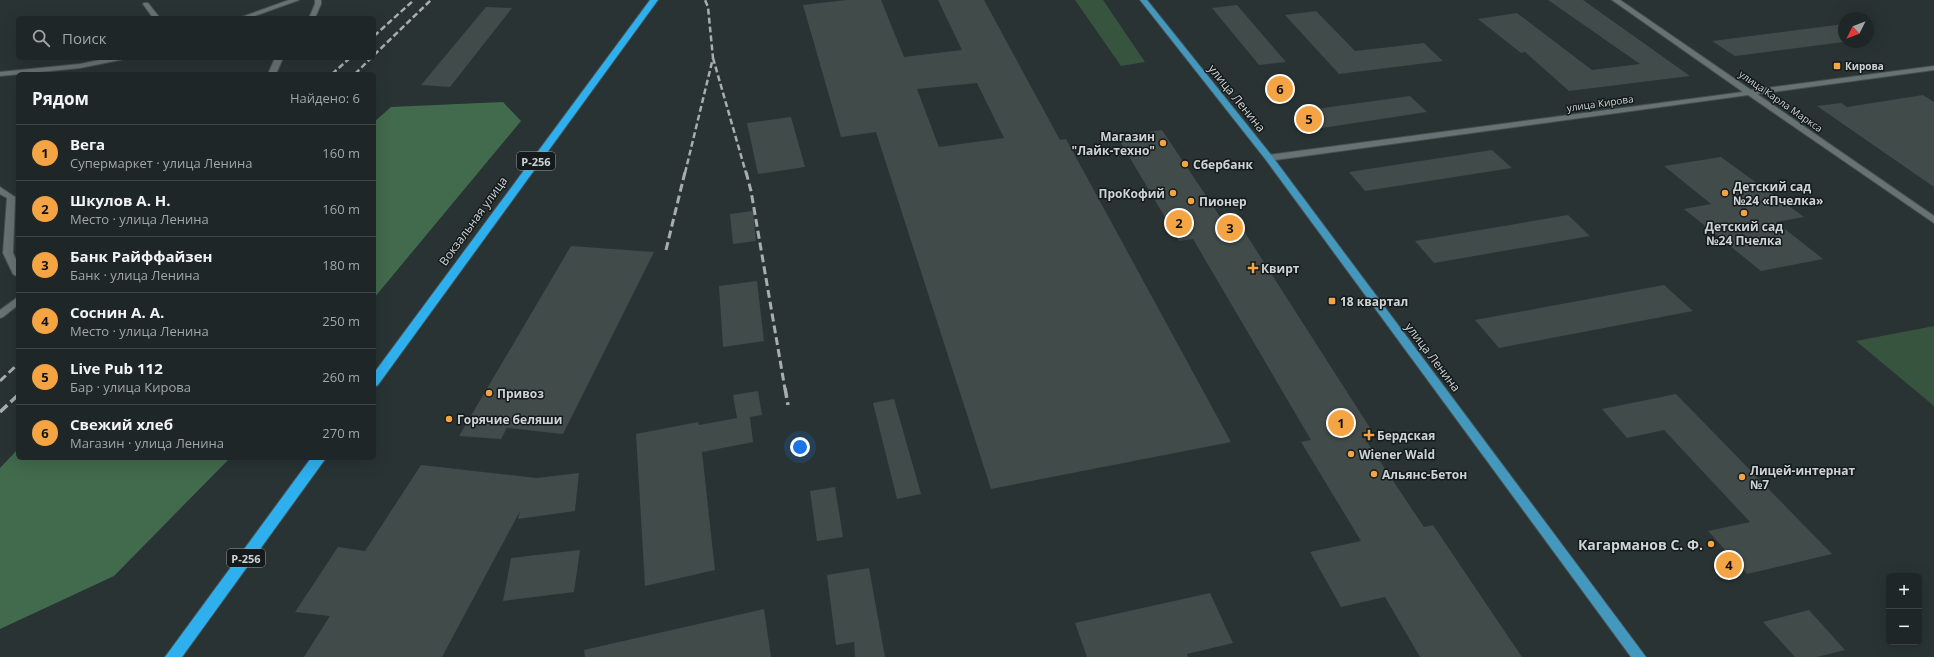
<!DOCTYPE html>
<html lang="ru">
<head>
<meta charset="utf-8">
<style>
  :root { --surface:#1f2627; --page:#272e2f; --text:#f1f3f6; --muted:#a1a5a7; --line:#3c4344; --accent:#f4a443 }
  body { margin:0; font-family:"Open Sans",sans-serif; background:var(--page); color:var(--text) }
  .controls { position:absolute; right:12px; bottom:12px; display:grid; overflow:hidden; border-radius:6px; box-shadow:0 4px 16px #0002 }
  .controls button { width:36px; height:36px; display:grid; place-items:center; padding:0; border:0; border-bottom:1px solid var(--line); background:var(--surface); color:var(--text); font:20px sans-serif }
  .compass { position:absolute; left:1838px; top:12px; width:36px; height:36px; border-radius:50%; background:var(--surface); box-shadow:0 4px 16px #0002; rotate:228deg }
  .you { position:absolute; left:800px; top:447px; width:14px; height:14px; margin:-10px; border:3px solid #fff; border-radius:50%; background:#1a73e8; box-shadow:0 0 0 6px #1a73e833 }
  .badge { display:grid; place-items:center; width:26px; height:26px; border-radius:50%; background:var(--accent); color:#111; font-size:13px; font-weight:700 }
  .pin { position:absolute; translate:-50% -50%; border:2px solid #fff; box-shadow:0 1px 4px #0006 }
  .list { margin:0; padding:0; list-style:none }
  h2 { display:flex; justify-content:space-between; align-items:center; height:52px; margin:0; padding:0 16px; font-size:17px }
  h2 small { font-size:13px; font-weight:400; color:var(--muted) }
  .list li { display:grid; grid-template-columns:26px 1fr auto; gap:12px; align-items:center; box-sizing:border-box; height:56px; padding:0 16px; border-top:1px solid var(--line) }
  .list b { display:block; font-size:15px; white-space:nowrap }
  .list p { margin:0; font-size:13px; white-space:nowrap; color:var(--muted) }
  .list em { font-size:13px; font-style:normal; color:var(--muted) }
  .icon { flex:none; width:22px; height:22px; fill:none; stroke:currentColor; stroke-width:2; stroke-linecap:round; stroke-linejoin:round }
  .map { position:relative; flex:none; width:1934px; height:657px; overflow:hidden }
  .search { position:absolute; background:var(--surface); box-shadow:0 4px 16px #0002; left:16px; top:16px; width:360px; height:44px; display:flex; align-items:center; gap:10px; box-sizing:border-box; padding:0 14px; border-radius:6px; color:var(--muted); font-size:15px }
  .panel { position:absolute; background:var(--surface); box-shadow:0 4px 16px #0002; left:16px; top:72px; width:360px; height:388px; border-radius:6px }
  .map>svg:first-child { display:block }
  .green { fill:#37543f }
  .forest { fill:#426a4c }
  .building { fill:#414b49; fill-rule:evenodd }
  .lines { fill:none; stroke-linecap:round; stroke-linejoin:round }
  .minor-casing { stroke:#464f50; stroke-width:2 }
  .major-casing { stroke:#464f50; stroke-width:2 }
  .highway-casing { stroke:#464f50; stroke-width:2 }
  .minor { fill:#667273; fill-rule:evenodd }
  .major { fill:#4497bd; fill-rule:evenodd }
  .highway { fill:#2eafee; fill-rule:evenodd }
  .rail-far2 { stroke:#a7aeaf; stroke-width:2.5; stroke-dasharray:6 3; stroke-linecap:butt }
  .rail-far1 { stroke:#a7aeaf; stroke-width:3; stroke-dasharray:8 4; stroke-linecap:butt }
  .rail { stroke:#a7aeaf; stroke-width:3.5; stroke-dasharray:10 4.5; stroke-linecap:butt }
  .poi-dot { fill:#f4a443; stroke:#151a1a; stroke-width:1.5 }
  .labels { text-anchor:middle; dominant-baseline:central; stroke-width:3; stroke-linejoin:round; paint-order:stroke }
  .far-poi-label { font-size:10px; font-weight:bold; fill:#ced4d5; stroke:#151a1a; text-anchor:start }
  .far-street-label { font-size:10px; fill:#ced4d5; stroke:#151a1a }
  .shield { fill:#151a1a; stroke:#969c9d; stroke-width:1 }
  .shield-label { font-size:11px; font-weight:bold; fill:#ced4d5 }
  .street-label { font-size:12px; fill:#ced4d5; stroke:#151a1a }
  .poi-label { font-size:12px; font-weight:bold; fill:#ced4d5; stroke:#151a1a; text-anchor:start }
  .near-poi-label { font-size:14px; font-weight:bold; fill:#ced4d5; stroke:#151a1a; text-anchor:end }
</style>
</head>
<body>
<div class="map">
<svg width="1934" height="657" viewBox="0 0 1934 657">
  <rect width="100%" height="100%" fill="#293334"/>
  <path class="green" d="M1075,0H1103L1145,62L1121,66Z
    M1934,326V406L1856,341Z"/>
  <path class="forest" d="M503,102L521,121L374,298V122L391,107Z
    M18,449V458H230L114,576L0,629V468Z"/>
  <path class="building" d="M846,0H881L904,57L962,50L938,0H984L1060,140L1066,139L1231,442L991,489L876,132L841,137L803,5ZM977,83L1004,138L939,147L917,89Z
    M1548,0H1583L1690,76L1569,91L1525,52L1521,53L1478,19L1517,13L1592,70L1640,64Z
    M1237,5L1249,19L1286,62L1259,65L1212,8Z
    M486,7L512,8L450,87L421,85Z
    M1316,11L1355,51L1424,43L1443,61L1339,74L1285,15Z
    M1844,24V42L1735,56L1712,41Z
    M1923,95L1934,102V187L1817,106L1841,103L1847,107Z
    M1410,96L1427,112L1309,130L1294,112Z
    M791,117L805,167L758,174L747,123Z
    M1162,130L1231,233L1244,231L1372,431L1361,433L1424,527L1433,525L1522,657H1420L1385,597L1341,607L1310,552L1361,541L1301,442L1311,440L1193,239L1179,241L1117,136Z
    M1492,150L1512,168L1365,191L1349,172Z
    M1721,157L1804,217L1776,222L1823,259L1761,271L1684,209L1711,204L1664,166Z
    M753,211L756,241L733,244L730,214Z
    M1568,215L1590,236L1434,263L1415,241Z
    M571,246L654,252L563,434L507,428L501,439L459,436Z
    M757,281L764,341L723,347L719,286Z
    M1664,285L1693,311L1499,348L1475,320Z
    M758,391L762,415L750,417L753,442L702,452L715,570L645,586L636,434L698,422L699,425L737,418L733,395Z
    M1676,394L1832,554L1747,574L1708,531L1750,522L1664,430L1627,438L1602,409Z
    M894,399L921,494L897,499L873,403Z
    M421,465L537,478L579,473L575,511L518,519L520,511L442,657H304L330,616L295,612L338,547L365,551Z
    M835,487L843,537L817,541L810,491Z
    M580,550L574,592L503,601L511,558Z
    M869,568L885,657H855L854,642L836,645L827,575Z
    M1210,593L1233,643L1187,654L1188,657H1087L1075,623Z
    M764,609L771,657H585L584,650Z
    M1809,610L1845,650L1817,657H1795L1763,622Z"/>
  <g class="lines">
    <g class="minor-casing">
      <path id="minor" d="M289,0H299L249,18H239Z
        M315,0H321V4L315,18H309L315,4Z
        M1612,0H1620L1751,90L1934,66V70L1757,94L1934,216V223L1748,95L1269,161L1265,158L1269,155L1743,92Z
        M144,3H148L160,18H153L143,4Z
        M109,58H124L120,60L80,68L0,76V72L80,64Z
        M275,58H283L276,74H268Z
        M0,187L15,197L13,253L18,264V277L13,274L3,253L7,198L0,194Z
        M18,297V305L3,317L0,318V310Z"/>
    </g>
    <g class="major-casing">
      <path id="major" d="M1140,0H1147L1272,156L1646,657H1631L1266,160Z"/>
    </g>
    <g class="highway-casing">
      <path id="highway" d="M650,0H658L378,385L374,387V373Z
        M311,458H326L182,657H165Z"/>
    </g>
    <use href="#minor" class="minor"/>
    <use href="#major" class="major"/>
    <use href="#highway" class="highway"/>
    <path class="rail-far2" d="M374,36L414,0
      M374,55L431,0
      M713,58L746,173
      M332,74L350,58
      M355,74L371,58
      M685,173L713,58L708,7L705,0"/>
    <path class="rail-far1" d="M746,172L751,191L785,389
      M666,250L685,172
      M0,381L18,364"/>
    <path class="rail" d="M785,388L788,405
      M0,412L18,395"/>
  </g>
  <g class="poi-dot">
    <rect x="1833" y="62" width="8" height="8" rx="2"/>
    <circle cx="1163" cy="143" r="4"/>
    <circle cx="1185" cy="164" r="4"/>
    <circle cx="1173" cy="193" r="4"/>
    <circle cx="1725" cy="193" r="4"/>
    <circle cx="1191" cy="201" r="4"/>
    <circle cx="1744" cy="213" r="4"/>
    <path d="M1251 262h4v4h4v4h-4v4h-4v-4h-4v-4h4z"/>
    <rect x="1328" y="297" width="8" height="8" rx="2"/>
    <circle cx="489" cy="393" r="4"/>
    <circle cx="449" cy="419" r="4"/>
    <path d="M1367 429h4v4h4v4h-4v4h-4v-4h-4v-4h4z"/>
    <circle cx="1351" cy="454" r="4"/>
    <circle cx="1374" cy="474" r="4"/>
    <circle cx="1742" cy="477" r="4"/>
    <circle cx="1711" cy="544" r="4"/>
  </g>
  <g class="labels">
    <g class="far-poi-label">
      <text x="1845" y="66">Кирова</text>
    </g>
    <g class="far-street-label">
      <text transform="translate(1781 101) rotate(35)">улица Карла Маркса</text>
      <text transform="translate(1600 103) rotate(-8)">улица Кирова</text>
    </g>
    <g class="shield">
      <rect x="517" y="152" width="38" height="18" rx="3"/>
      <rect x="227" y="549" width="38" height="18" rx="3"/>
    </g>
    <g class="shield-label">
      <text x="536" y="161">Р-256</text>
      <text x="246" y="558">Р-256</text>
    </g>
    <g class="street-label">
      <text transform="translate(1237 98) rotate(51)">улица Ленина</text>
      <text transform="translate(473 221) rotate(-54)">Вокзальная улица</text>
      <text transform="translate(1433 357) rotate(53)">улица Ленина</text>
    </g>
    <g class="poi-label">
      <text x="1155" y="136" text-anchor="end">Магазин<tspan x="1155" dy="14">"Лайк-техно"</tspan></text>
      <text x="1193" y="164">Сбербанк</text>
      <text x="1733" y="186">Детский сад<tspan x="1733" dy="14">№24 «Пчелка»</tspan></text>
      <text x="1165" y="193" text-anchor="end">ПроКофий</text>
      <text x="1199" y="201">Пионер</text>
      <text x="1744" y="226" text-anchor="middle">Детский сад<tspan x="1744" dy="14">№24 Пчелка</tspan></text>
      <text x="1261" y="268">Квирт</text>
      <text x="1340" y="301">18 квартал</text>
      <text x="497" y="393">Привоз</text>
      <text x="457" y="419">Горячие беляши</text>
      <text x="1377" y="435">Бердская</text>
      <text x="1359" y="454">Wiener Wald</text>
      <text x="1750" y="470">Лицей-интернат<tspan x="1750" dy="14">№7</tspan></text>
      <text x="1382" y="474">Альянс-Бетон</text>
    </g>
    <g class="near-poi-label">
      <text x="1703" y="544">Кагарманов С. Ф.</text>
    </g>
  </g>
</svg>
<div class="controls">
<button>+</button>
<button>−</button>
</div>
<svg class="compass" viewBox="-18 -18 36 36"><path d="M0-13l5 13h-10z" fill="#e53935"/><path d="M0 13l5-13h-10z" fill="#a1a5a7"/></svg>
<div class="you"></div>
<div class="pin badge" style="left:1341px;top:423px">1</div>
<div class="pin badge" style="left:1179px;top:223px">2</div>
<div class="pin badge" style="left:1230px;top:228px">3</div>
<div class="pin badge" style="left:1729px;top:565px">4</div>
<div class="pin badge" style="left:1309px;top:119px">5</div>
<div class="pin badge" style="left:1280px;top:89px">6</div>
<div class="search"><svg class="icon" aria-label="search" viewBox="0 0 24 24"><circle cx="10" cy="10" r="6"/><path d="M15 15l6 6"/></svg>Поиск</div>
<section class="panel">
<h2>Рядом<small>Найдено: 6</small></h2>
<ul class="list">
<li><span class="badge">1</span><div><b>Вега</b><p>Супермаркет · улица Ленина</p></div><em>160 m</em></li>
<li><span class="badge">2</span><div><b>Шкулов А. Н.</b><p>Место · улица Ленина</p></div><em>160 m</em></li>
<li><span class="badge">3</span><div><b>Банк Райффайзен</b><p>Банк · улица Ленина</p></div><em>180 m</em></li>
<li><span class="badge">4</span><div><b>Соснин А. А.</b><p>Место · улица Ленина</p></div><em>250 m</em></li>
<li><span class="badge">5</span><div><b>Live Pub 112</b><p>Бар · улица Кирова</p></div><em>260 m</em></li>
<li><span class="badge">6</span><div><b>Свежий хлеб</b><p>Магазин · улица Ленина</p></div><em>270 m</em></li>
</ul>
</section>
</div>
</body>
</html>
